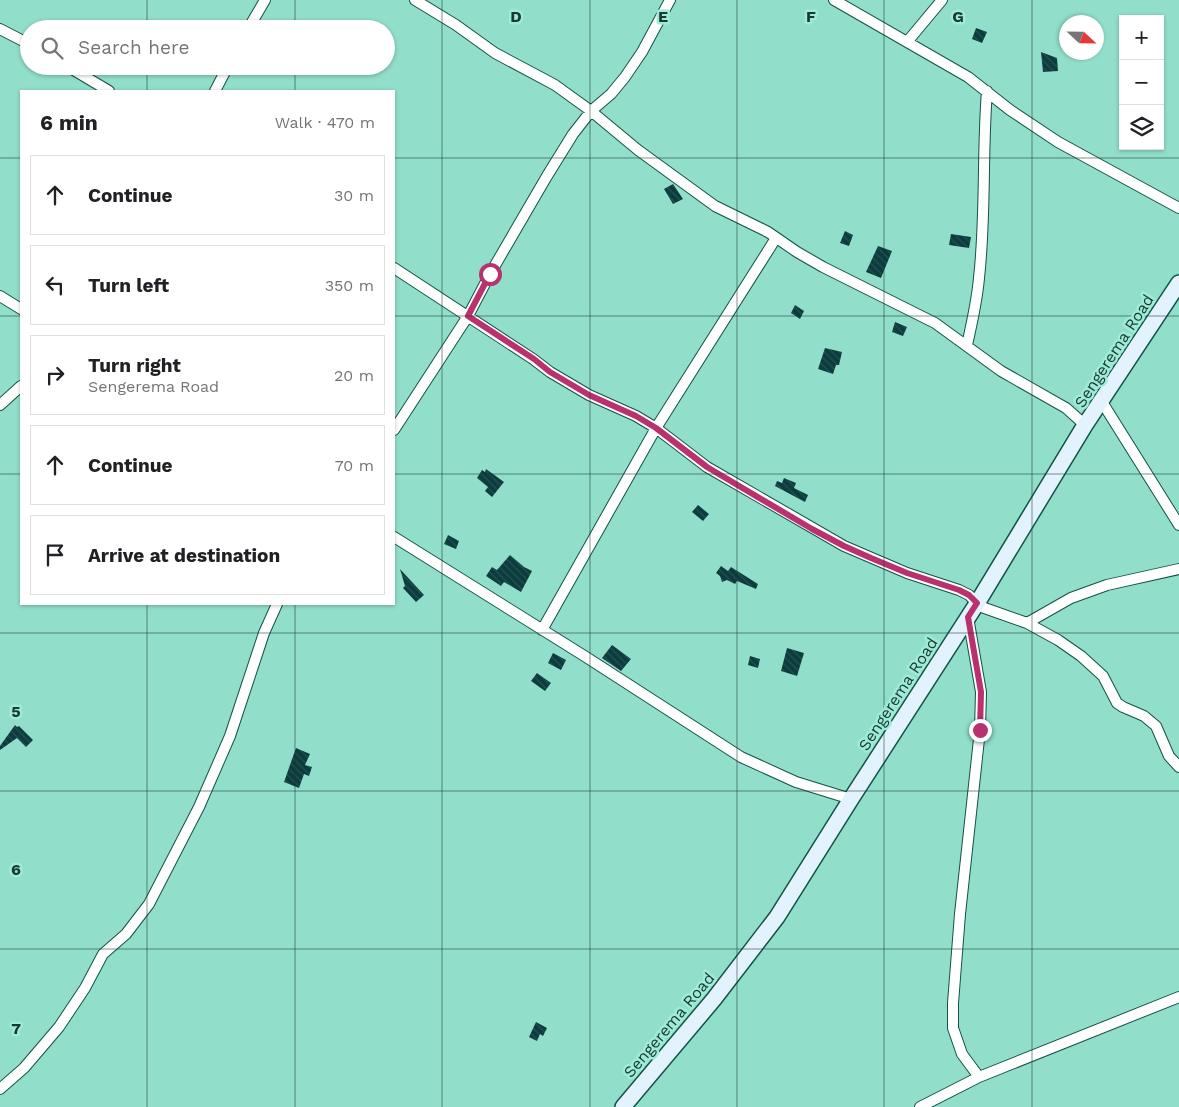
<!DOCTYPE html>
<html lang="en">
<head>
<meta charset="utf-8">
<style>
  :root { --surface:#fff; --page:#f6f6f6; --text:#202124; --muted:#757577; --line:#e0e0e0 }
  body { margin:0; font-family:"Work Sans",sans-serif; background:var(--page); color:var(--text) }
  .controls { position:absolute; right:15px; top:15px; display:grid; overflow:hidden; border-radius:0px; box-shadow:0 1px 4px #0004 }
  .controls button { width:45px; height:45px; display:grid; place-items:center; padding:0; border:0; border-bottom:1px solid var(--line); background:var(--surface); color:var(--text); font:25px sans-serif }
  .compass { position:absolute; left:1059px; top:15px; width:45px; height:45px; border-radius:50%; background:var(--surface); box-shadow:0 1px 4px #0004; rotate:112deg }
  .stop { position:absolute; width:15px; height:15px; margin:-11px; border:4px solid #ba3170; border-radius:50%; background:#fff }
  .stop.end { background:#ba3170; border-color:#fff; box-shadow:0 1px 5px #0008 }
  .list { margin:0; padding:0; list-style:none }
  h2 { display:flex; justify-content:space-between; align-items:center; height:65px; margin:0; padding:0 20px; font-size:21px }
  h2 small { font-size:16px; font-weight:400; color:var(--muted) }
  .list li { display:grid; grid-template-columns:32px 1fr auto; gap:15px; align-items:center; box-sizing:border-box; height:80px; margin:0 10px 10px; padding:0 10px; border:1px solid var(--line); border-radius:0px }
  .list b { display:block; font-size:19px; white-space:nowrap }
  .list p { margin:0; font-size:16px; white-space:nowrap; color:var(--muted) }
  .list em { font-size:16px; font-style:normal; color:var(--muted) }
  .icon { flex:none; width:28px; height:28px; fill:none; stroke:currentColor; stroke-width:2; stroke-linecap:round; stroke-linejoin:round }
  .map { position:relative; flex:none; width:1179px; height:1107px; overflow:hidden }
  .search { position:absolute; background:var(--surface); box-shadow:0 1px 4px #0004; left:20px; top:20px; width:375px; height:55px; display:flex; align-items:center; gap:12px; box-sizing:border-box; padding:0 18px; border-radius:28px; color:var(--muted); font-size:19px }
  .panel { position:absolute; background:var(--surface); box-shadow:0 1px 4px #0004; left:20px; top:90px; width:375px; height:515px; border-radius:0px }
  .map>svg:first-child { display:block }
  .building { fill:url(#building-back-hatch) }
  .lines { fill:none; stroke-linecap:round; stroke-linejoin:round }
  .minor-casing { stroke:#135246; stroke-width:12 }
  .secondary-casing { stroke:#135246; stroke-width:18 }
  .minor { stroke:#fff; stroke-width:10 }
  .secondary { stroke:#e2f3fe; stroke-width:15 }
  .route { stroke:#ba3170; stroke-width:6 }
  .grid { fill:none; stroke:#193932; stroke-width:1; stroke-opacity:0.55 }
  .labels { text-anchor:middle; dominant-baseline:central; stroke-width:5; stroke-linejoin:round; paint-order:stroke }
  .street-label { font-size:16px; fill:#193932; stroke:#9eebd8 }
  .grid-label { font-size:16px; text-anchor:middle; font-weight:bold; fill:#193932; stroke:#9eebd8; stroke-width:5; stroke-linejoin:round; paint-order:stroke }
</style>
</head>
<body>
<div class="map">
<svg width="1179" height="1107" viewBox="0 0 1179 1107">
  <defs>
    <pattern id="building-back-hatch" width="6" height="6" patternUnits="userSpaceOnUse" patternTransform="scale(1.25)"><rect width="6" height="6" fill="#0c3c3d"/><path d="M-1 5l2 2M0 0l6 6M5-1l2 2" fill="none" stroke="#265051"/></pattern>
  </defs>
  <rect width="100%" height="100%" fill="#91decb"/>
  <path class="building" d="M976,28L987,32L982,43L972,39Z
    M1041,52L1057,58L1058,71L1043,72Z
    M673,184L683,199L673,204L664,189Z
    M845,231L853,235L849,246L840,243Z
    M951,234L971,237L969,248L949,245Z
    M878,246L892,251L881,278L866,272Z
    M795,305L804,311L800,319L791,313Z
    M895,322L907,327L903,336L892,332Z
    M825,348L842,352L839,365H836L833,374L818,369Z
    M486,469L504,482L492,497L485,491L488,487L477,478L482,470L485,472Z
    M784,478L796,483L794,488L808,495L805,502L775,486L777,481L782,483Z
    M698,505L709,514L703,521L692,512Z
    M448,535L459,541L456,549L444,544Z
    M510,555L524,567L532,571L521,592L504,582L501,586L486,576L492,567L497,570Z
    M721,566L728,571L731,567L758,584L756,589L737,581L735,584L727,580L722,582L720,576L716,573Z
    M400,569L424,595L416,602L403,588L405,586Z
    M612,645L631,659L621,671L602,658Z
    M787,648L804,653L797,676L781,671Z
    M553,653L566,660L561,670L548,663Z
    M750,656L760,659L758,668L748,665Z
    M537,673L551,683L545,691L531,681Z
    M15,725L17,727L19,726L33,740L26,747L17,738L0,750V746Z
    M296,748L310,754L305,765L312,767L309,776L304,774L299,788L284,782Z
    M536,1022L547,1028L543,1036L540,1034L537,1041L529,1037Z"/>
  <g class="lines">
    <g class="minor-casing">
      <path id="minor" d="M415,0L456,25L495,53L555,85L591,111L638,150L715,206L768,232L797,252L823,267L935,323L1001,371L1066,408L1085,425
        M834,0L968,77L1010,110L1058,142L1179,208
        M0,29L29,44
        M248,29L265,0
        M907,42L942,0
        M67,66L109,91
        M215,91L228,66
        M394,268L533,359L550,372L589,395L636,416L656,428L707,467L844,546L907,573L959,590L969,595L977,603
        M0,296L21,309
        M967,345C972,323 977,301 979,278C986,216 982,153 987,91
        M1102,402L1179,525
        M0,405L21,386
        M394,430L468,316L490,274L547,176L573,134L591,111L611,94L625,77L642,52L670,0
        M394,537L586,657L741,757L796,782L851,799
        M976,605L1027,623L1058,640L1081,656L1103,676L1117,703L1123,707L1144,716L1156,726L1169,756L1179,767
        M968,617L981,692L980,730L960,914L953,1003V1028L962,1054L979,1077
        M1027,623L1071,598L1107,585L1179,569
        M542,630L656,428L776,238
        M0,1089L24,1068L59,1027L85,988L103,954L126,934L149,904L199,807L230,736L264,633L277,604
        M920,1107L979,1077L1179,997"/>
    </g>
    <g class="secondary-casing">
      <path id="secondary" d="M623,1107L714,999L777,917L851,799L976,605L1085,425L1179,283"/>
    </g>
    <use href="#minor" class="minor"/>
    <use href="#secondary" class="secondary"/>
  </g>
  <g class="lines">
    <path class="route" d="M490,274L468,316L534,359L550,372L589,395L636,416L656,428L707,467L812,529L844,546L871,558L907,573L959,590L969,595L977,603L968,617L981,692L980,730"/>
  </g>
  <path class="grid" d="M147,0V29M295,0V29M442,0V1107M590,0V1107M737,0V1107M884,0V1107M1032,0V1107M147,66V91M295,66V91M0,158H21M394,158H1179M0,316H21M394,316H1179M0,474H21M394,474H1179M147,604V1107M295,604V1107M0,633H1179M0,791H1179M0,949H1179"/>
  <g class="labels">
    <g class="street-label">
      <text transform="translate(1114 351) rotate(-57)">Sengerema Road</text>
      <text transform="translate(898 694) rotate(-57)">Sengerema Road</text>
      <text transform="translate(669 1025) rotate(-50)">Sengerema Road</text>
    </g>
  </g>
  <g class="grid-label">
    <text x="516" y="22">D</text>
    <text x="663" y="22">E</text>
    <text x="811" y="22">F</text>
    <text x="958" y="22">G</text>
    <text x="16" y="717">5</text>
    <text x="16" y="875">6</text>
    <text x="16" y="1034">7</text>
  </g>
</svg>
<div class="controls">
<button>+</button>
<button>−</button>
<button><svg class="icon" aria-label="layers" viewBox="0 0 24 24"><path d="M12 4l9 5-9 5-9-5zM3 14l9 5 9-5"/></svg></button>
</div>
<svg class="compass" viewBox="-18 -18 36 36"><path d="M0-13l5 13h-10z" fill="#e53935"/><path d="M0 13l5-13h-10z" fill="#757577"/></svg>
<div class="stop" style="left:490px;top:274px"></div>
<div class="stop end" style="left:980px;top:730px"></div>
<div class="search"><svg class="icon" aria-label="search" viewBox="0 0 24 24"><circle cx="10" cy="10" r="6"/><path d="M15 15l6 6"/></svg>Search here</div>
<section class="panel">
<h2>6 min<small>Walk · 470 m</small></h2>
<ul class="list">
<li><svg class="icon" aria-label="ahead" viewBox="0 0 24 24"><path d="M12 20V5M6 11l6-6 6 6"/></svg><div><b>Continue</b></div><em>30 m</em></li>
<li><svg class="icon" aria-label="left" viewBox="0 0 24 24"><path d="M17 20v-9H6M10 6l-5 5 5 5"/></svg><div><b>Turn left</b></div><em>350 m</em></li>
<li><svg class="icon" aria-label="right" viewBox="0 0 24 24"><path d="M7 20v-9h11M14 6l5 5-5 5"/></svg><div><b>Turn right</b><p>Sengerema Road</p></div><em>20 m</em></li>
<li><svg class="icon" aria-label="ahead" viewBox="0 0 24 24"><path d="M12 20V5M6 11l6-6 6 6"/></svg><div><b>Continue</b></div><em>70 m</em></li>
<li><svg class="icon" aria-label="arrive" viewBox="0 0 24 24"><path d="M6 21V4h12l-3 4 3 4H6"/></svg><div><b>Arrive at destination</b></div></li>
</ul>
</section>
</div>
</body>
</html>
